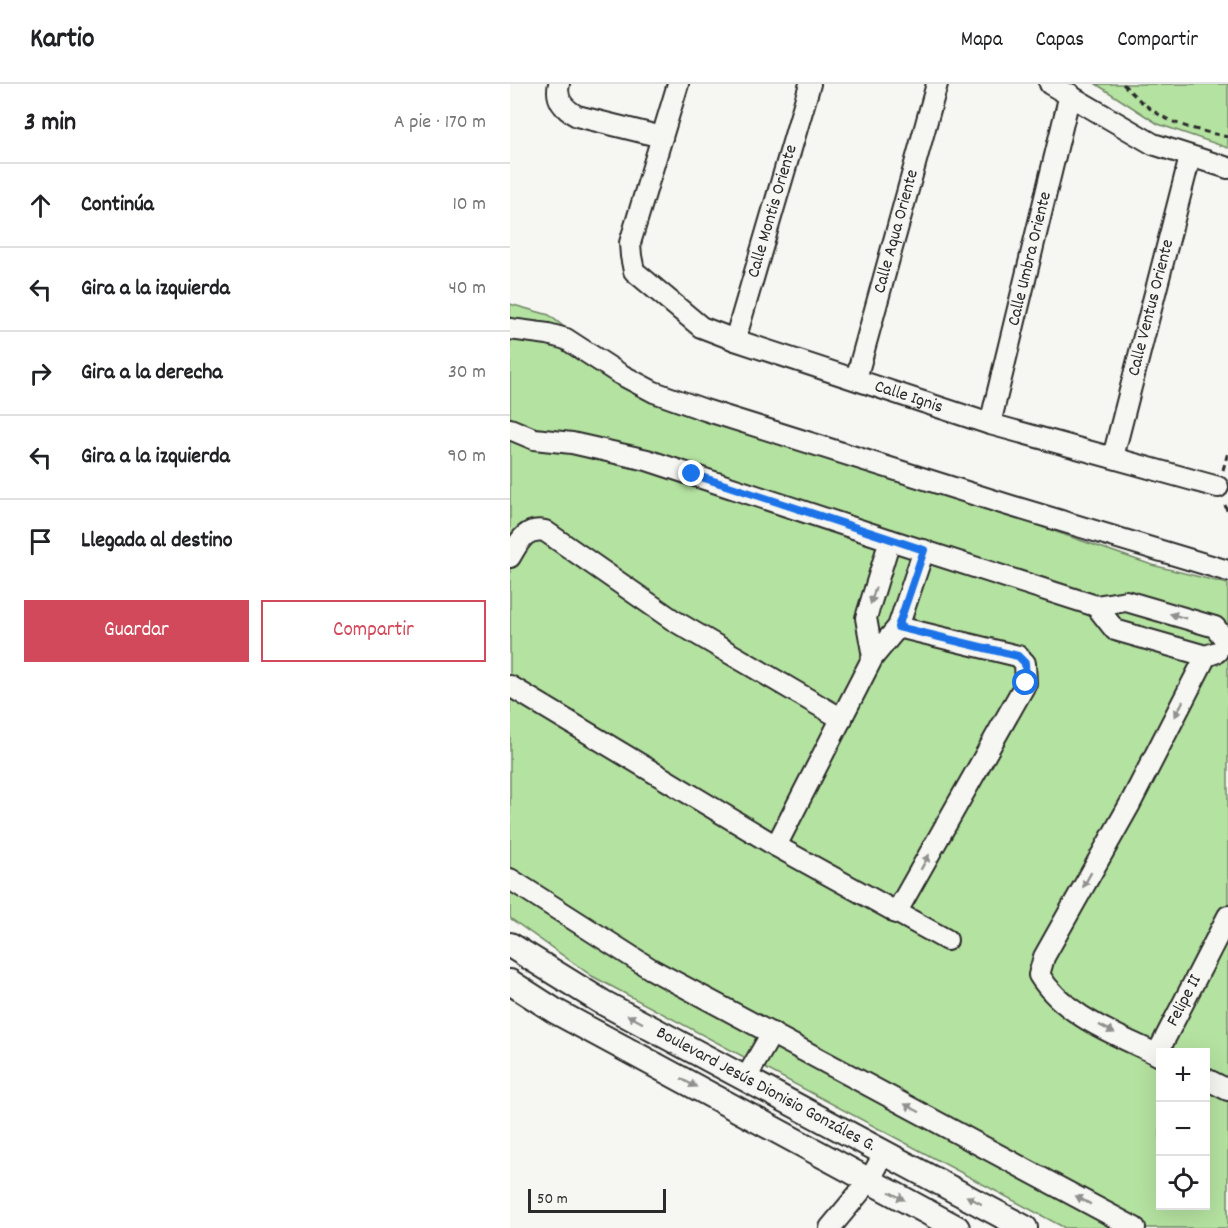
<!DOCTYPE html>
<html lang="es">
<head>
<meta charset="utf-8">
<style>
  :root { --surface:#fff; --page:#f2f2f2; --text:#202124; --muted:#757577; --line:#e0e0e0; --accent:#d1495b }
  body { margin:0; font-family:Dekko,sans-serif; background:var(--page); color:var(--text) }
  .controls { position:absolute; right:18px; bottom:18px; display:grid; overflow:hidden; border-radius:0px; box-shadow:0 6px 24px #0002 }
  .controls button { width:54px; height:54px; display:grid; place-items:center; padding:0; border:0; border-bottom:2px solid var(--line); background:var(--surface); color:var(--text); font:30px sans-serif }
  .scale { position:absolute; left:18px; bottom:15px; width:138px; box-sizing:border-box; padding-left:6px; border:3px solid #2b2b2b; border-top:0; font-size:16px; line-height:21px; white-space:nowrap; color:#2b2b2b; -webkit-text-stroke:4px #f6f6f2; paint-order:stroke }
  .stop { position:absolute; width:18px; height:18px; margin:-14px; border:4px solid #1a73e8; border-radius:50%; background:#fff }
  .stop.end { background:#1a73e8; border-color:#fff; box-shadow:0 2px 6px #0008 }
  .list { margin:0; padding:0; list-style:none }
  h2 { display:flex; justify-content:space-between; align-items:center; height:78px; margin:0; padding:0 24px; font-size:26px }
  h2 small { font-size:20px; font-weight:400; color:var(--muted) }
  .list li { display:grid; grid-template-columns:39px 1fr auto; gap:18px; align-items:center; box-sizing:border-box; height:84px; padding:0 24px; border-top:2px solid var(--line) }
  .list b { display:block; font-size:22px; white-space:nowrap }
  .list em { font-size:20px; font-style:normal; color:var(--muted) }
  .actions { display:flex; gap:12px; padding:18px 24px }
  .actions a { flex:1; padding:14px 0; border:2px solid var(--accent); border-radius:0px; text-align:center; font-size:21px; color:var(--accent) }
  .actions .main { background:var(--accent); color:#fff }
  .icon { flex:none; width:33px; height:33px; fill:none; stroke:currentColor; stroke-width:2; stroke-linecap:round; stroke-linejoin:round }
  .map { position:relative; flex:none; width:718px; height:1144px; overflow:hidden }
  header { display:flex; align-items:center; gap:36px; box-sizing:border-box; height:84px; padding:0 30px; background:var(--surface); border-bottom:2px solid var(--line) }
  header strong { font-size:28px }
  nav { display:flex; gap:33px; margin-inline-start:auto; font-size:21px }
  main { display:flex }
  aside { flex:1; background:var(--surface) }
  .map>svg:first-child { display:block }
  .green { fill:#b4e2a0; stroke:#708666; stroke-width:1.5; fill-rule:evenodd }
  .lines { fill:none; stroke-linecap:round; stroke-linejoin:round }
  .minor-casing { stroke:#2b2b2b; stroke-width:24 }
  .major-casing { stroke:#2b2b2b; stroke-width:28 }
  .path { stroke:#2b2b2b; stroke-width:3; stroke-dasharray:6 4.5; stroke-linecap:butt }
  .minor { stroke:#f6f6f2; stroke-width:20 }
  .major { stroke:#f6f6f2; stroke-width:24 }
  .oneway { fill:#90908e }
  .route { stroke:#1a73e8; stroke-width:8 }
  .labels { text-anchor:middle; dominant-baseline:central; stroke-width:6; stroke-linejoin:round; paint-order:stroke }
  .street-label { font-size:18px; fill:#2b2b2b; stroke:#f6f6f2 }
</style>
</head>
<body>
<header>
<strong>Kartio</strong>
<nav><a>Mapa</a><a>Capas</a><a>Compartir</a></nav>
</header>
<main>
<aside>
<h2>3 min<small>A pie · 170 m</small></h2>
<ul class="list">
<li><svg class="icon" aria-label="ahead" viewBox="0 0 24 24"><path d="M12 20V5M6 11l6-6 6 6"/></svg><div><b>Continúa</b></div><em>10 m</em></li>
<li><svg class="icon" aria-label="left" viewBox="0 0 24 24"><path d="M17 20v-9H6M10 6l-5 5 5 5"/></svg><div><b>Gira a la izquierda</b></div><em>40 m</em></li>
<li><svg class="icon" aria-label="right" viewBox="0 0 24 24"><path d="M7 20v-9h11M14 6l5 5-5 5"/></svg><div><b>Gira a la derecha</b></div><em>30 m</em></li>
<li><svg class="icon" aria-label="left" viewBox="0 0 24 24"><path d="M17 20v-9H6M10 6l-5 5 5 5"/></svg><div><b>Gira a la izquierda</b></div><em>90 m</em></li>
<li><svg class="icon" aria-label="arrive" viewBox="0 0 24 24"><path d="M6 21V4h12l-3 4 3 4H6"/></svg><div><b>Llegada al destino</b></div></li>
</ul>
<div class="actions"><a class="main">Guardar</a><a>Compartir</a></div>
</aside>
<div class="map">
<svg width="718" height="1144" viewBox="0 0 718 1144">
  <rect width="100%" height="100%" fill="#f6f6f2"/>
  <filter id="ink" filterUnits="userSpaceOnUse"><feTurbulence type="fractalNoise" baseFrequency=".0167" numOctaves="2"/><feDisplacementMap in="SourceGraphic" scale="12" xChannelSelector="R" yChannelSelector="G"/><feConvolveMatrix kernelMatrix="1 2 1 2 8 2 1 2 1" color-interpolation-filters="sRGB"/></filter>
  <g filter="url(#ink)">
    <path class="green" d="M586,0H718V64L648,40Z
      M0,220L39,231L132,305L642,481L718,500V1144H555L82,892L0,834ZM650,968H696V1122H650Z"/>
    <g class="lines">
      <g class="minor-casing">
        <g id="minor">
          <path d="M49,0C45,15 54,25 67,32L152,53"/>
          <path id="s1" d="M168,0L120,159L121,172L124,187L191,243L225,256L480,340L708,403"/>
          <path d="M540,0L643,60L718,84"/>
          <path d="M0,245L38,250L56,255L110,290L144,308L195,326L498,421L718,487"/>
          <path id="s2" d="M225,256L300,0"/>
          <path id="s3" d="M346,295L427,0"/>
          <path id="s4" d="M480,340L560,10"/>
          <path d="M0,345L24,355L62,359L137,376L380,456L586,522L616,517L705,543L718,559"/>
          <path id="s5" d="M603,373L680,73"/>
          <path d="M0,473C9,458 15,443 35,447L163,536L332,635"/>
          <path d="M586,522L605,546L696,572L707,568"/>
          <path d="M363,573L356,534L380,456"/>
          <path d="M0,602L266,762L363,573L388,543L414,466"/>
          <path d="M266,762L437,856"/>
          <path d="M0,795L141,885L625,1144"/>
          <path d="M386,829L516,599L515,579L508,572L388,543"/>
          <path id="s6" d="M647,970L718,832"/>
          <path d="M650,972C608,951 555,933 529,891L534,873L620,720L696,572"/>
          <path d="M236,994L262,949"/>
          <path d="M696,995L718,1006"/>
          <path d="M320,1144L359,1097L375,1068"/>
        </g>
      </g>
      <g class="major-casing">
        <g id="major">
          <path id="s7" d="M0,861L92,918L515,1144"/>
          <path d="M0,898L45,927L447,1144"/>
        </g>
      </g>
      <path class="path" d="M613,0C649,38 669,42 718,53
        M713,386L718,368
        M715,421L718,429"/>
      <use href="#minor" class="minor"/>
      <use href="#major" class="major"/>
    </g>
    <defs><path id="oneway-solid" d="M-6-.8H1V-3.2L6.5 0L1 3.2V.8H-6Z" transform="scale(1.5)"/></defs>
    <g class="oneway">
      <use href="#oneway-solid" transform="translate(363 512) rotate(107)"/>
      <use href="#oneway-solid" transform="translate(668 532) rotate(-163)"/>
      <use href="#oneway-solid" transform="translate(669 625) rotate(117)"/>
      <use href="#oneway-solid" transform="translate(415 778) rotate(-61)"/>
      <use href="#oneway-solid" transform="translate(577 796) rotate(119)"/>
      <use href="#oneway-solid" transform="translate(125 935) rotate(-152)"/>
      <use href="#oneway-solid" transform="translate(597 945) rotate(27)"/>
      <use href="#oneway-solid" transform="translate(179 999) rotate(28)"/>
      <use href="#oneway-solid" transform="translate(402 1024) rotate(-152)"/>
      <use href="#oneway-solid" transform="translate(387 1112) rotate(28)"/>
      <use href="#oneway-solid" transform="translate(464 1116) rotate(-152)"/>
      <use href="#oneway-solid" transform="translate(573 1116) rotate(-151)"/>
    </g>
  </g>
  <g class="lines" filter="url(#ink)">
    <path class="route" d="M182,390L414,466L388,543L508,572L515,579L516,599"/>
  </g>
  <g class="labels">
    <g class="street-label">
      <text stroke="none"><textPath href="#s2" startOffset="134">Calle Montis Oriente</textPath></text>
      <text stroke="none"><textPath href="#s3" startOffset="153">Calle Aqua Oriente</textPath></text>
      <text stroke="none"><textPath href="#s4" startOffset="170">Calle Umbra Oriente</textPath></text>
      <text stroke="none"><textPath href="#s5" startOffset="154">Calle Ventus Oriente</textPath></text>
      <text stroke="none"><textPath href="#s1" startOffset="501">Calle Ignis</textPath></text>
      <text stroke="none"><textPath href="#s6" startOffset="60">Felipe II</textPath></text>
      <text stroke="none"><textPath href="#s7" startOffset="294">Boulevard Jesús Dionisio Gonzáles G.</textPath></text>
    </g>
  </g>
</svg>
<div class="controls">
<button>+</button>
<button>−</button>
<button><svg class="icon" aria-label="locate" viewBox="0 0 24 24"><circle cx="12" cy="12" r="6"/><path d="M12 2v4M12 18v4M2 12h4M18 12h4"/></svg></button>
</div>
<div class="scale">50 m</div>
<div class="stop" style="left:516px;top:599px"></div>
<div class="stop end" style="left:182px;top:390px"></div>
</div>
</main>
</body>
</html>
